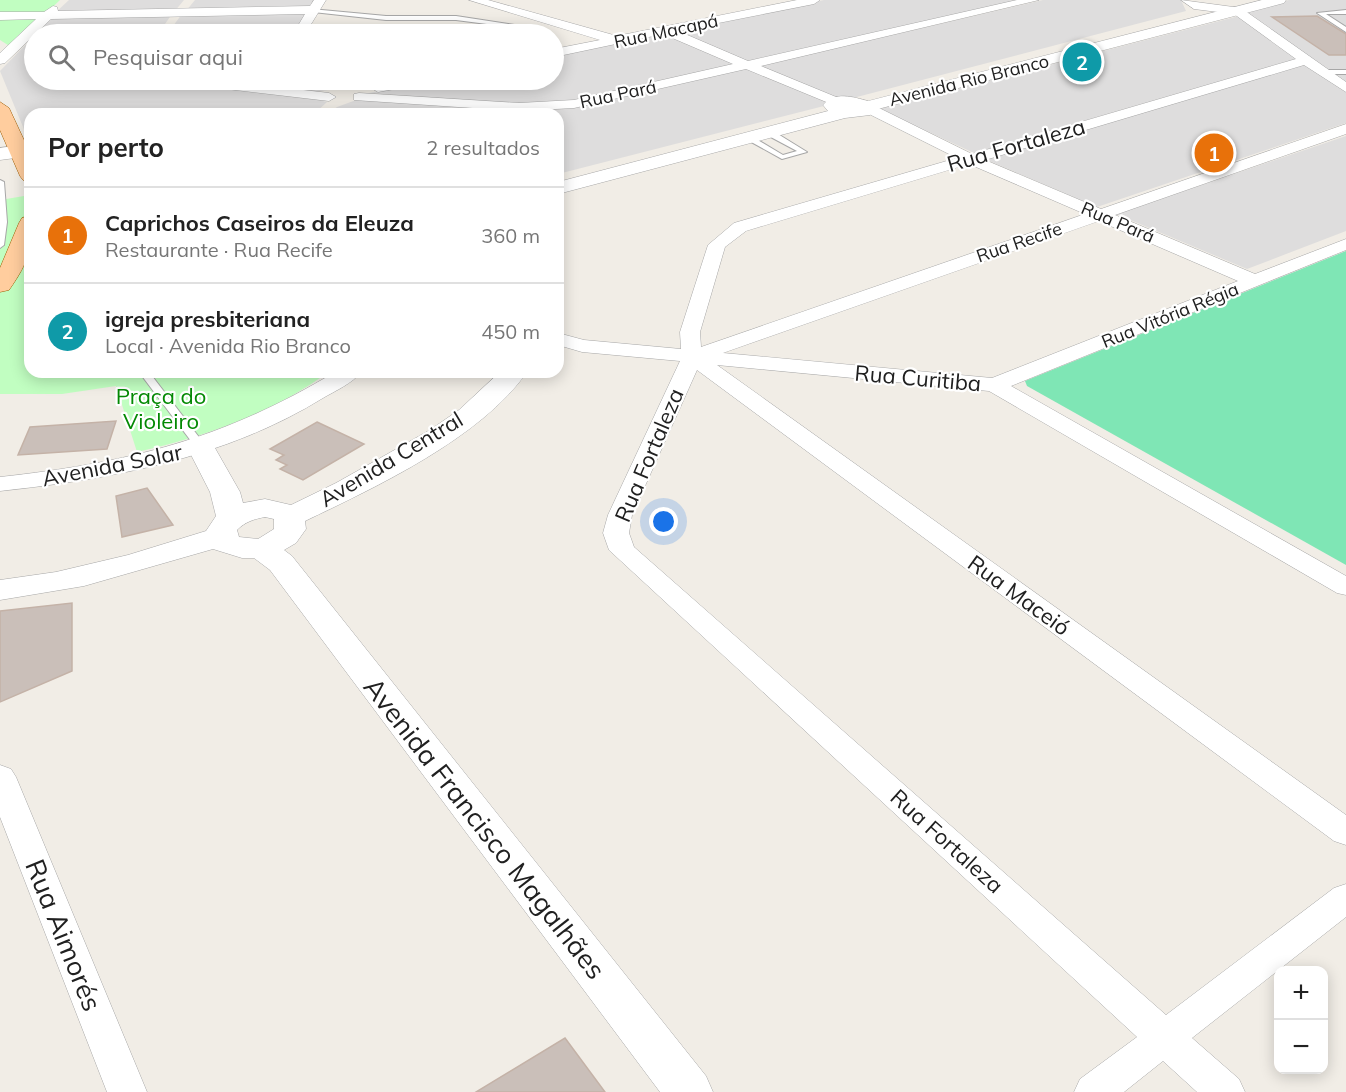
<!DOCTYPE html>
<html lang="pt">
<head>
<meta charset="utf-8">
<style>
  :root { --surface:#fff; --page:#f6f6f6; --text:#222; --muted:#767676; --line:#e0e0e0; --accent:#d10011 }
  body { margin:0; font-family:Mulish,sans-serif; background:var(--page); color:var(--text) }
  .controls { position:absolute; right:18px; bottom:18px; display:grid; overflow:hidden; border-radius:12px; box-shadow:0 3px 15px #0003 }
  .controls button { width:54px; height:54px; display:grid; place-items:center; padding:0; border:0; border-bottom:2px solid var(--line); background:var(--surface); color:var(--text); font:30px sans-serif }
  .you { position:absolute; left:664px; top:522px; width:21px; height:21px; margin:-15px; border:4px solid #fff; border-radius:50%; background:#1a73e8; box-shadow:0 0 0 9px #1a73e833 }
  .badge { display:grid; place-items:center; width:39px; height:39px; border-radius:50%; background:var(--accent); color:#fff; font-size:20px; font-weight:700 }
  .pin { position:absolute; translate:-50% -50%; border:3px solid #fff; box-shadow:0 2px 6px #0006 }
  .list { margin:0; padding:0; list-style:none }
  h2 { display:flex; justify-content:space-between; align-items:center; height:78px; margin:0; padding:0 24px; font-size:26px }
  h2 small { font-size:20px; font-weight:400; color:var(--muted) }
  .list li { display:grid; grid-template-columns:39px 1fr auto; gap:18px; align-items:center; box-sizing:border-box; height:96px; padding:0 24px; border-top:2px solid var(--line) }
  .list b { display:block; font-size:22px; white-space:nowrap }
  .list p { margin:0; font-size:20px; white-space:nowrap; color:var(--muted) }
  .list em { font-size:20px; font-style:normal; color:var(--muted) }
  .icon { flex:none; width:33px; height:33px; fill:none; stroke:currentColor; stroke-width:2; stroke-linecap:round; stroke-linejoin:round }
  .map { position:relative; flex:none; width:1346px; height:1092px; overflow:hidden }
  .search { position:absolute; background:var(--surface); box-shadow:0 3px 15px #0003; left:24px; top:24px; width:540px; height:66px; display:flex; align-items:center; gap:15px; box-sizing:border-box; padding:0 21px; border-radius:33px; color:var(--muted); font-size:22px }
  .panel { position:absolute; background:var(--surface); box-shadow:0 3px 15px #0003; left:24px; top:108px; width:540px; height:270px; border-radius:18px }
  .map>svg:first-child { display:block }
  .residential { fill:#dedddd }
  .park { fill:#c1fec1 }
  .pitch { fill:#7fe6b5 }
  .building { fill:#cabfb9; stroke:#c4b2a7; stroke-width:1.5 }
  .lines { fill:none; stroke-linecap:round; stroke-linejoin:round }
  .service-casing { stroke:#a7a7a7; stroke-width:2 }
  .minor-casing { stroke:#a7a7a7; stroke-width:1 }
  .tertiary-casing { stroke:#a7a7a7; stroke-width:1 }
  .primary-casing { stroke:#9d5c00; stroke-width:1 }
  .service { fill:#fff; fill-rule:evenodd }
  .minor { fill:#fff; fill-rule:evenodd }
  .tertiary { fill:#fff; fill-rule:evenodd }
  .primary { fill:#ffcd9e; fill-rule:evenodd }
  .labels { text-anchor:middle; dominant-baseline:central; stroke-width:4.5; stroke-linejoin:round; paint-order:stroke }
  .far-street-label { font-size:18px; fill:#202020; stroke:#fff }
  .street-label { font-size:22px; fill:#202020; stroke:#fff }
  .park-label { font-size:22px; fill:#038903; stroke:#fff }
  .near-street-label { font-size:27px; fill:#202020; stroke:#fff }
</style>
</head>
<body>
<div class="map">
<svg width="1346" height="1092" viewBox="0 0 1346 1092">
  <rect width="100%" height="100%" fill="#f1ede6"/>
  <path class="residential" d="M69,0H184L174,12L55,13Z
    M195,0H314L308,9L186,11Z
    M824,0H1023L749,63L674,32Z
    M1043,0H1181L1186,11L853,98H835L759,66Z
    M1289,0H1346V82L1244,11Z
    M307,12L294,34H167L182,14Z
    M172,14L158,34H36L54,16Z
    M1239,16L1297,59L974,153L879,109Z
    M665,33L740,65L573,102L522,105L369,93L433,80H554V56Z
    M34,36V80H173L304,96L327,102L314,114H30V144L0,71Z
    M1307,63L1346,91V123L1097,207L982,158Z
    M747,68L827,101L824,106L558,174V114H328L337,107L359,99L546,109Z
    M206,80H323L329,90L311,92Z
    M1346,136V231L1247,269L1116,214Z"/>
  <path class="park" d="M0,0H60L11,47L0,40Z
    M30,195V372H328C274,413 203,437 137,452L116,386L62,394H0V200Z"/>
  <path class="pitch" d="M1346,251V565L1027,386L1025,381Z"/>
  <path class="building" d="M1317,16L1346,34V55H1329L1272,17Z
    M116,421L107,449L18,455L30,427Z
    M317,422L364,444L303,480L280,469L287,465L276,460L284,455L270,449Z
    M147,488L173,525L122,537L116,496Z
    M72,603V671L0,702V611Z
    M565,1038L605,1092H476Z"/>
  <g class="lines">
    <g class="service-casing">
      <path id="service" d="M311,9L386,16H456L521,26L518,28L456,20H386L313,12Z
        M1346,10V14H1326L1346,27V32L1317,13Z
        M1346,70V74H1325L1322,72L1325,70Z
        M767,131H773L807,152L782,159L744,138L751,136L783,155L797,151L767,135Z
        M0,180L4,182L7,222L4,245L0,248Z
        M139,372H149L205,445L206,447L205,449H197Z"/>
    </g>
    <g class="minor-casing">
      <path id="minor" d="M314,0H326L305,34H293L305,14L51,19L5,63L0,64V53L36,19L0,20V12H44L53,6L57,7L58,11L310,6Z
        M469,0H488L617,36L797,0H820L814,4L678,31L748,61L1017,0H1039L761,66L841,99V105L836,106L746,69L574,108L519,111L354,100V94L359,93L519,103L574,100L733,64L663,34L554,57V49L600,40Z
        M1181,0L1241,8L1346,82V92L1304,65L985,160L1101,209L1346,124V134L1115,215L1255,274L1346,239V250L1011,386L1346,576V595L1337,593L989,391L717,365L1346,815V845L1334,841L697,370L632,515L629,533L634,547L1166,1015L1334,888L1346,884V917L1192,1038L1239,1079L1245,1092H1197L1163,1061L1124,1092H1074L1080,1079L1137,1037L609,550L603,533L608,515L680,361L582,352L558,345V333L584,340L681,349L680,332L708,245L734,223L957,158L863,111L861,108L863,105H873L972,154L1296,59L1234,14L1194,9ZM969,164L1085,214L701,347L700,332L725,247L746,231ZM1099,221L1238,281L992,378L723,353Z
        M178,80H216L329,93L336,97L329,101L185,84Z
        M402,80H429L422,84L378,92L371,88L373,85Z
        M335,372H361C353,383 335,391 323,398C226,458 112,479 0,491V477C128,463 224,439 335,372Z
        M0,765L11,769L16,777L147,1092H107L0,817Z"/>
    </g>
    <g class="tertiary-casing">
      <path id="tertiary" d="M1262,0H1286L1284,3L874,110L870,115L845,118L558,194V182L828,111L823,105C835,91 853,97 868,101Z
        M30,144V156L0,160V148Z
        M500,372H527C481,438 376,487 305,521L306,529L296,543L284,550L292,556L706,1076L713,1092H660L270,570L254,558H242L213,549L84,586L0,600V580L56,572L128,555L206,531L216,516L210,492L187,447L191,441L201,438L211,441L240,492L243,503L265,499L291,505L336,483L430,430L459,410ZM265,517L274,519V529L258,539L239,537L237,530C245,522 254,519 265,517Z"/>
    </g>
    <g class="primary-casing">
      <path id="primary" d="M0,102L9,108L30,153V182L23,180L20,176L0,130Z
        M30,216C30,252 30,260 9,290L0,292V268L19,223L22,218Z"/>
    </g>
    <use href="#service" class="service"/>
    <use href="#minor" class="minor"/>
    <use href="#tertiary" class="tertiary"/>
    <use href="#primary" class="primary"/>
  </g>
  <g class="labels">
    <g class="far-street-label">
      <text transform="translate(666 31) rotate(-12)">Rua Macapá</text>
      <text transform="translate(969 80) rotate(-14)">Avenida Rio Branco</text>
      <text transform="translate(618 94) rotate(-12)">Rua Pará</text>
      <text transform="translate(1118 222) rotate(23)">Rua Pará</text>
      <text transform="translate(1019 242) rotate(-19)">Rua Recife</text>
      <text transform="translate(1170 315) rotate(-22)">Rua Vitória Régia</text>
    </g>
    <g class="street-label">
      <text transform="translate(1016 145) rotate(-16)">Rua Fortaleza</text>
      <text transform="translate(918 378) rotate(5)">Rua Curitiba</text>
      <text transform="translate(649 455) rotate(-67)">Rua Fortaleza</text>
      <text transform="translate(391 459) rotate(-31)">Avenida Central</text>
      <text transform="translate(112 465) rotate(-11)">Avenida Solar</text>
      <text transform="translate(1019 595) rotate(36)">Rua Maceió</text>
      <text transform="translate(947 841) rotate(42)">Rua Fortaleza</text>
    </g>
    <g class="park-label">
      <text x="161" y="396">Praça do<tspan x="161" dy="25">Violeiro</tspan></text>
    </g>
    <g class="near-street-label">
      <text transform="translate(485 828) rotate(52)">Avenida Francisco Magalhães</text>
      <text transform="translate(64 935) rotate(68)">Rua Aimorés</text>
    </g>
  </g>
</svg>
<div class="controls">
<button>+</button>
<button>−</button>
</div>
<div class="you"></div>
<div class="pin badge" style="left:1214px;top:153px;background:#e8710a">1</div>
<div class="pin badge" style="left:1082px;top:62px;background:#0f9aa8">2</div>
<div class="search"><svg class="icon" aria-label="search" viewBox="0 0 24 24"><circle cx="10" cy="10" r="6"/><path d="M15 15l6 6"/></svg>Pesquisar aqui</div>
<section class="panel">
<h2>Por perto<small>2 resultados</small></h2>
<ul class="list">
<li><span class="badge" style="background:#e8710a">1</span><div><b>Caprichos Caseiros da Eleuza</b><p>Restaurante · Rua Recife</p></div><em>360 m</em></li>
<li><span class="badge" style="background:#0f9aa8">2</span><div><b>igreja presbiteriana</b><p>Local · Avenida Rio Branco</p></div><em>450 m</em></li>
</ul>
</section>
</div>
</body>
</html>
